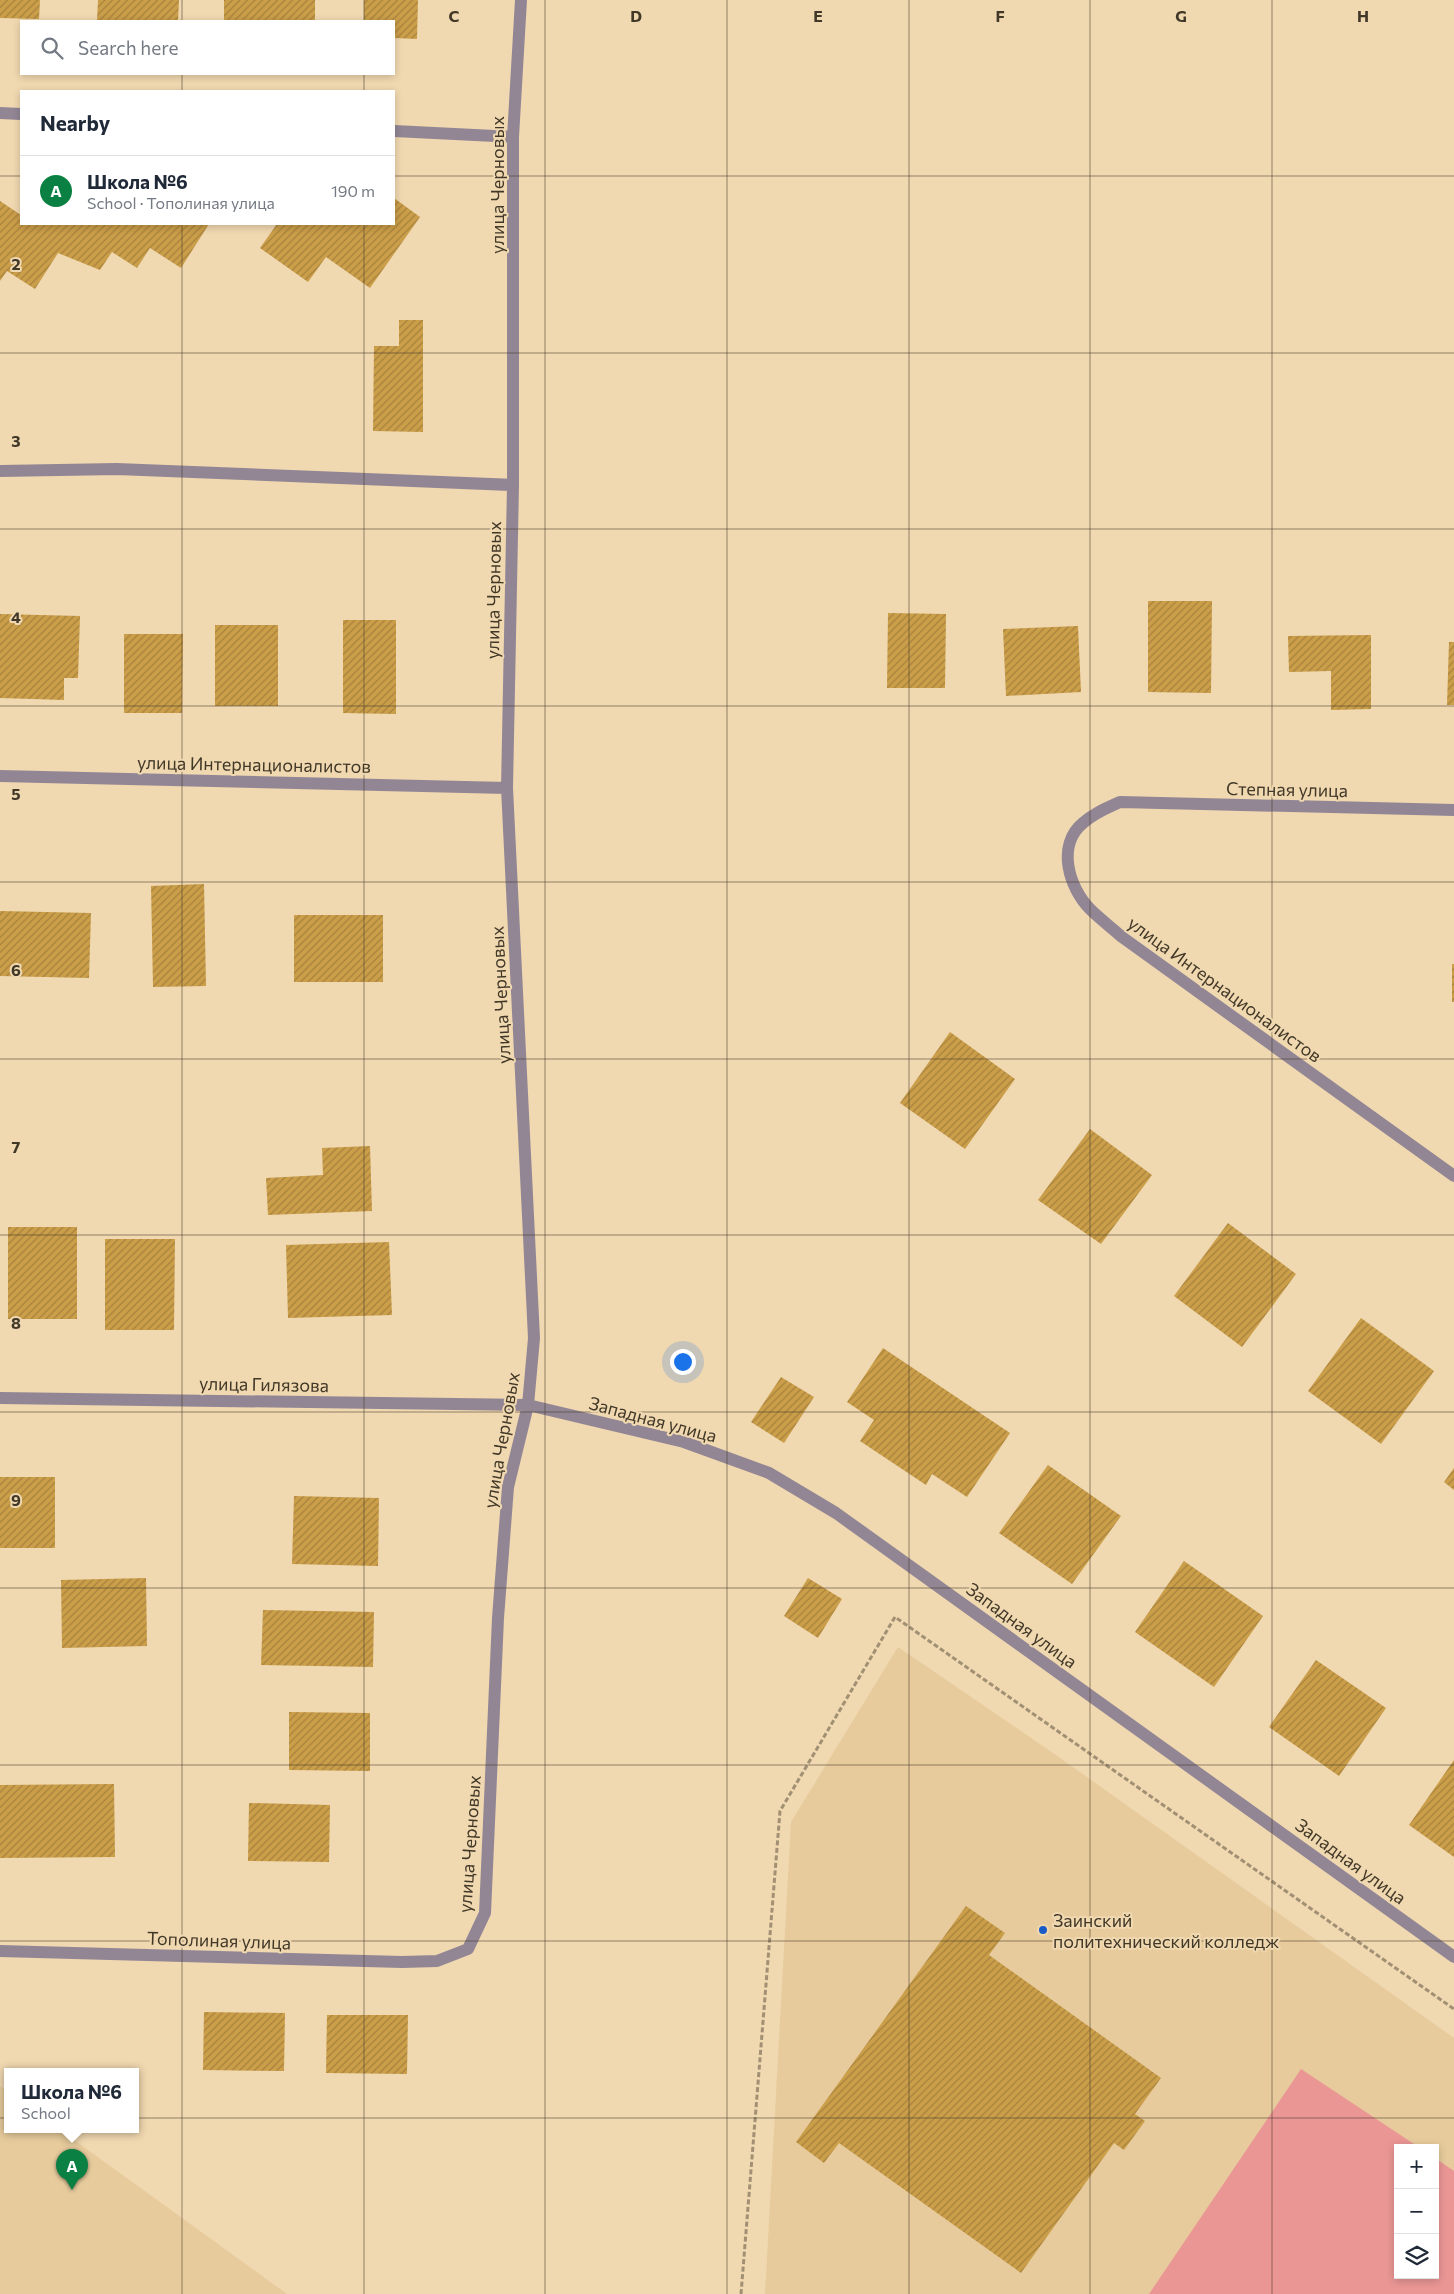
<!DOCTYPE html>
<html lang="en">
<head>
<meta charset="utf-8">
<style>
  :root { --surface:#fff; --page:#f2f2f3; --text:#1f2937; --muted:#747a83; --line:#e0e1e3; --accent:#0b8043 }
  body { margin:0; font-family:Commissioner,sans-serif; background:var(--page); color:var(--text) }
  .controls { position:absolute; right:15px; bottom:15px; display:grid; overflow:hidden; border-radius:0px; box-shadow:0 2px 8px #0003 }
  .controls button { width:45px; height:45px; display:grid; place-items:center; padding:0; border:0; border-bottom:1px solid var(--line); background:var(--surface); color:var(--text); font:25px sans-serif }
  .you { position:absolute; left:682px; top:1361px; width:18px; height:18px; margin:-12px; border:4px solid #fff; border-radius:50%; background:#1a73e8; box-shadow:0 0 0 8px #1a73e833 }
  .badge { display:grid; place-items:center; width:32px; height:32px; border-radius:50%; background:var(--accent); color:#fff; font-size:16px; font-weight:700 }
  .pin { position:absolute; translate:-50% -41px; filter:drop-shadow(0 1px 2px #0008) }
  .pin::after { content:''; position:absolute; top:26px; width:18px; height:15px; background:inherit; clip-path:polygon(0 0,100% 0,50% 100%) }
  .popup { position:absolute; left:4px; top:2068px; width:135px; height:65px; box-sizing:border-box; display:grid; place-content:center; border-radius:0px; background:var(--surface); filter:drop-shadow(0 1px 4px #0005); font-size:16px; white-space:nowrap; color:var(--muted) }
  .popup b { font-size:19px; color:var(--text) }
  .popup::after { content:''; position:absolute; left:50%; top:100%; margin-left:-10px; border:10px solid transparent; border-top-color:var(--surface) }
  .list { margin:0; padding:0; list-style:none }
  h2 { display:flex; justify-content:space-between; align-items:center; height:65px; margin:0; padding:0 20px; font-size:21px }
  h2 small { font-size:16px; font-weight:400; color:var(--muted) }
  .list li { display:grid; grid-template-columns:32px 1fr auto; gap:15px; align-items:center; box-sizing:border-box; height:70px; padding:0 20px; border-top:1px solid var(--line) }
  .list b { display:block; font-size:19px; white-space:nowrap }
  .list p { margin:0; font-size:16px; white-space:nowrap; color:var(--muted) }
  .list em { font-size:16px; font-style:normal; color:var(--muted) }
  .icon { flex:none; width:28px; height:28px; fill:none; stroke:currentColor; stroke-width:2; stroke-linecap:round; stroke-linejoin:round }
  .map { position:relative; flex:none; width:1454px; height:2294px; overflow:hidden }
  .search { position:absolute; background:var(--surface); box-shadow:0 2px 8px #0003; left:20px; top:20px; width:375px; height:55px; display:flex; align-items:center; gap:12px; box-sizing:border-box; padding:0 18px; border-radius:0px; color:var(--muted); font-size:19px }
  .panel { position:absolute; background:var(--surface); box-shadow:0 2px 8px #0003; left:20px; top:90px; width:375px; height:135px; border-radius:0px }
  .map>svg:first-child { display:block }
  .built { fill:#e7cb9c; fill-rule:evenodd }
  .green { fill:#ea9695 }
  .building { fill:url(#building-hatch) }
  .lines { fill:none; stroke-linecap:round; stroke-linejoin:round }
  .path { stroke:#a19073; stroke-width:3; stroke-dasharray:5 2.5; stroke-linecap:butt }
  .minor { stroke:#928695; stroke-width:12 }
  .grid { fill:none; stroke:#413828; stroke-width:1; stroke-opacity:0.55 }
  .poi-dot { fill:#1a5ac5; stroke:#f0d8b0; stroke-width:2 }
  .labels { text-anchor:middle; dominant-baseline:central; stroke-width:4; stroke-linejoin:round; paint-order:stroke }
  .street-label { font-size:18px; fill:#413828; stroke:#f0d8b0 }
  .poi-label { font-size:18px; fill:#413828; stroke:#f0d8b0; text-anchor:start }
  .grid-label { font-size:16px; text-anchor:middle; font-weight:bold; fill:#413828; stroke:#f0d8b0; stroke-width:4; stroke-linejoin:round; paint-order:stroke }
</style>
</head>
<body>
<div class="map">
<svg width="1454" height="2294" viewBox="0 0 1454 2294">
  <defs>
    <pattern id="building-hatch" width="6" height="6" patternUnits="userSpaceOnUse" patternTransform="scale(1.25)"><rect width="6" height="6" fill="#cb9e49"/><path d="M-1 1l2-2M0 6l6-6M5 7l2-2" fill="none" stroke="#a6823d"/></pattern>
  </defs>
  <rect width="100%" height="100%" fill="#f0d8b0"/>
  <path class="built" d="M898,1647L1056,1755L1454,2038V2294H765L791,1822ZM1398,2148H1435V2275H1398Z
    M0,2086L8,2092V2129H59L287,2294H0Z"/>
  <path class="green" d="M1301,2069L1420,2148H1398V2275H1435V2158L1454,2171V2294H1149Z"/>
  <path class="building" d="M0,0H40L39,19L0,18Z
    M98,0H179L178,21H97Z
    M224,0H315V21H224Z
    M364,0H418L417,39L394,38V21H364Z
    M394,198L420,217L370,288L326,257L308,282L260,248L277,224H394Z
    M0,201L21,215V224H209L181,268L150,248L137,268L112,252L100,270L58,253L35,289L7,271L0,281Z
    M399,320H423V432L373,431L374,346H399Z
    M1148,601H1212L1211,693L1148,692Z
    M888,613L946,614L945,688H887Z
    M0,614L80,616L78,678H64V700L0,698Z
    M343,620H396V714L343,713Z
    M215,625H278V706H215Z
    M1078,626L1081,692L1006,696L1003,629Z
    M124,634H183L182,713H124Z
    M1371,635V709L1331,710V671L1289,672L1288,636Z
    M1449,642H1454V705H1447Z
    M204,884L206,986L153,987L151,886Z
    M0,911L91,913L89,978L0,976Z
    M294,915H383V982H294Z
    M1452,964H1454V1002H1452Z
    M950,1032L1015,1079L965,1149L900,1103Z
    M1090,1129L1152,1175L1101,1244L1038,1200Z
    M370,1146L372,1211L268,1215L266,1178L323,1175L322,1148Z
    M1228,1223L1296,1274L1242,1347L1174,1296Z
    M8,1227H77V1319H8Z
    M105,1239H175L174,1330H105Z
    M389,1242L392,1315L288,1318L286,1245Z
    M1361,1318L1434,1371L1381,1444L1308,1391Z
    M883,1348L1010,1433L967,1497L932,1474L926,1485L860,1441L874,1420L847,1402Z
    M781,1377L814,1397L784,1443L751,1422Z
    M1048,1465L1121,1516L1072,1584L999,1533Z
    M1454,1468V1490L1444,1482Z
    M0,1477H55V1548H0Z
    M294,1496L379,1498L378,1566L292,1564Z
    M1184,1561L1263,1616L1214,1687L1135,1632Z
    M146,1578L147,1646L62,1648L61,1580Z
    M808,1578L842,1599L818,1638L784,1616Z
    M263,1610L374,1612L373,1667L261,1665Z
    M1316,1660L1386,1708L1339,1776L1269,1727Z
    M289,1712L370,1713V1771L289,1770Z
    M1454,1760V1857L1409,1825Z
    M114,1784L115,1857L0,1858V1785Z
    M249,1803L330,1805L329,1862L248,1861Z
    M966,1906L1005,1933L989,1955L1161,2078L1135,2114L1145,2121L1124,2150L1114,2143L1021,2273L839,2143L824,2163L796,2142Z
    M204,2012L285,2013L284,2071L203,2070Z
    M327,2015H408L407,2074L326,2073Z"/>
  <g class="lines">
    <path class="path" d="M741,2294L780,1811L895,1617L1454,2009"/>
    <path class="minor" d="M0,113L21,114
      M394,131L513,137
      M0,471L117,469L513,485
      M0,776L507,788
      M1454,810L1120,802C1107,808 1094,813 1083,823C1056,845 1069,888 1090,909C1100,919 1112,928 1122,937L1454,1176
      M0,1398L528,1405L684,1442L769,1473L836,1513L1454,1957
      M0,1951L402,1962L437,1961L468,1949L485,1913L498,1618L508,1487L528,1405L534,1338L507,788L513,485V137L521,0"/>
  </g>
  <path class="grid" d="M182,0V21M364,0V21M545,0V2294M727,0V2294M909,0V2294M1090,0V2294M1272,0V2294M182,74V91M364,74V91M0,176H21M394,176H1454M182,224V2294M364,224V2294M0,353H1454M0,529H1454M0,706H1454M0,882H1454M0,1059H1454M0,1235H1454M0,1412H1454M0,1588H1454M0,1765H1454M0,1941H1454M0,2118H1454"/>
  <circle class="poi-dot" cx="1043" cy="1930" r="5"/>
  <g class="labels">
    <g class="street-label">
      <text transform="translate(497 185) rotate(-90)">улица Черновых</text>
      <text transform="translate(493 590) rotate(-89)">улица Черновых</text>
      <text transform="translate(254 764) rotate(1)">улица Интернационалистов</text>
      <text transform="translate(1287 789) rotate(1)">Степная улица</text>
      <text transform="translate(1225 989) rotate(36)">улица Интернационалистов</text>
      <text transform="translate(500 995) rotate(-93)">улица Черновых</text>
      <text transform="translate(264 1384) rotate(1)">улица Гилязова</text>
      <text transform="translate(653 1419) rotate(15)">Западная улица</text>
      <text transform="translate(501 1440) rotate(-80)">улица Черновых</text>
      <text transform="translate(1022 1625) rotate(36)">Западная улица</text>
      <text transform="translate(469 1844) rotate(-86)">улица Черновых</text>
      <text transform="translate(1351 1861) rotate(36)">Западная улица</text>
      <text transform="translate(219 1940) rotate(2)">Тополиная улица</text>
    </g>
    <g class="poi-label">
      <text x="1053" y="1920">Заинский<tspan x="1053" dy="21">политехнический колледж</tspan></text>
    </g>
  </g>
  <g class="grid-label">
    <text x="454" y="22">C</text>
    <text x="636" y="22">D</text>
    <text x="818" y="22">E</text>
    <text x="1000" y="22">F</text>
    <text x="1181" y="22">G</text>
    <text x="1363" y="22">H</text>
    <text x="16" y="270">2</text>
    <text x="16" y="447">3</text>
    <text x="16" y="623">4</text>
    <text x="16" y="800">5</text>
    <text x="16" y="976">6</text>
    <text x="16" y="1153">7</text>
    <text x="16" y="1329">8</text>
    <text x="16" y="1506">9</text>
  </g>
</svg>
<div class="controls">
<button>+</button>
<button>−</button>
<button><svg class="icon" aria-label="layers" viewBox="0 0 24 24"><path d="M12 4l9 5-9 5-9-5zM3 14l9 5 9-5"/></svg></button>
</div>
<div class="you"></div>
<div class="pin badge" style="left:72px;top:2190px">A</div>
<div class="popup"><b>Школа №6</b>School</div>
<div class="search"><svg class="icon" aria-label="search" viewBox="0 0 24 24"><circle cx="10" cy="10" r="6"/><path d="M15 15l6 6"/></svg>Search here</div>
<section class="panel">
<h2>Nearby<small></small></h2>
<ul class="list">
<li><span class="badge">A</span><div><b>Школа №6</b><p>School · Тополиная улица</p></div><em>190 m</em></li>
</ul>
</section>
</div>
</body>
</html>
